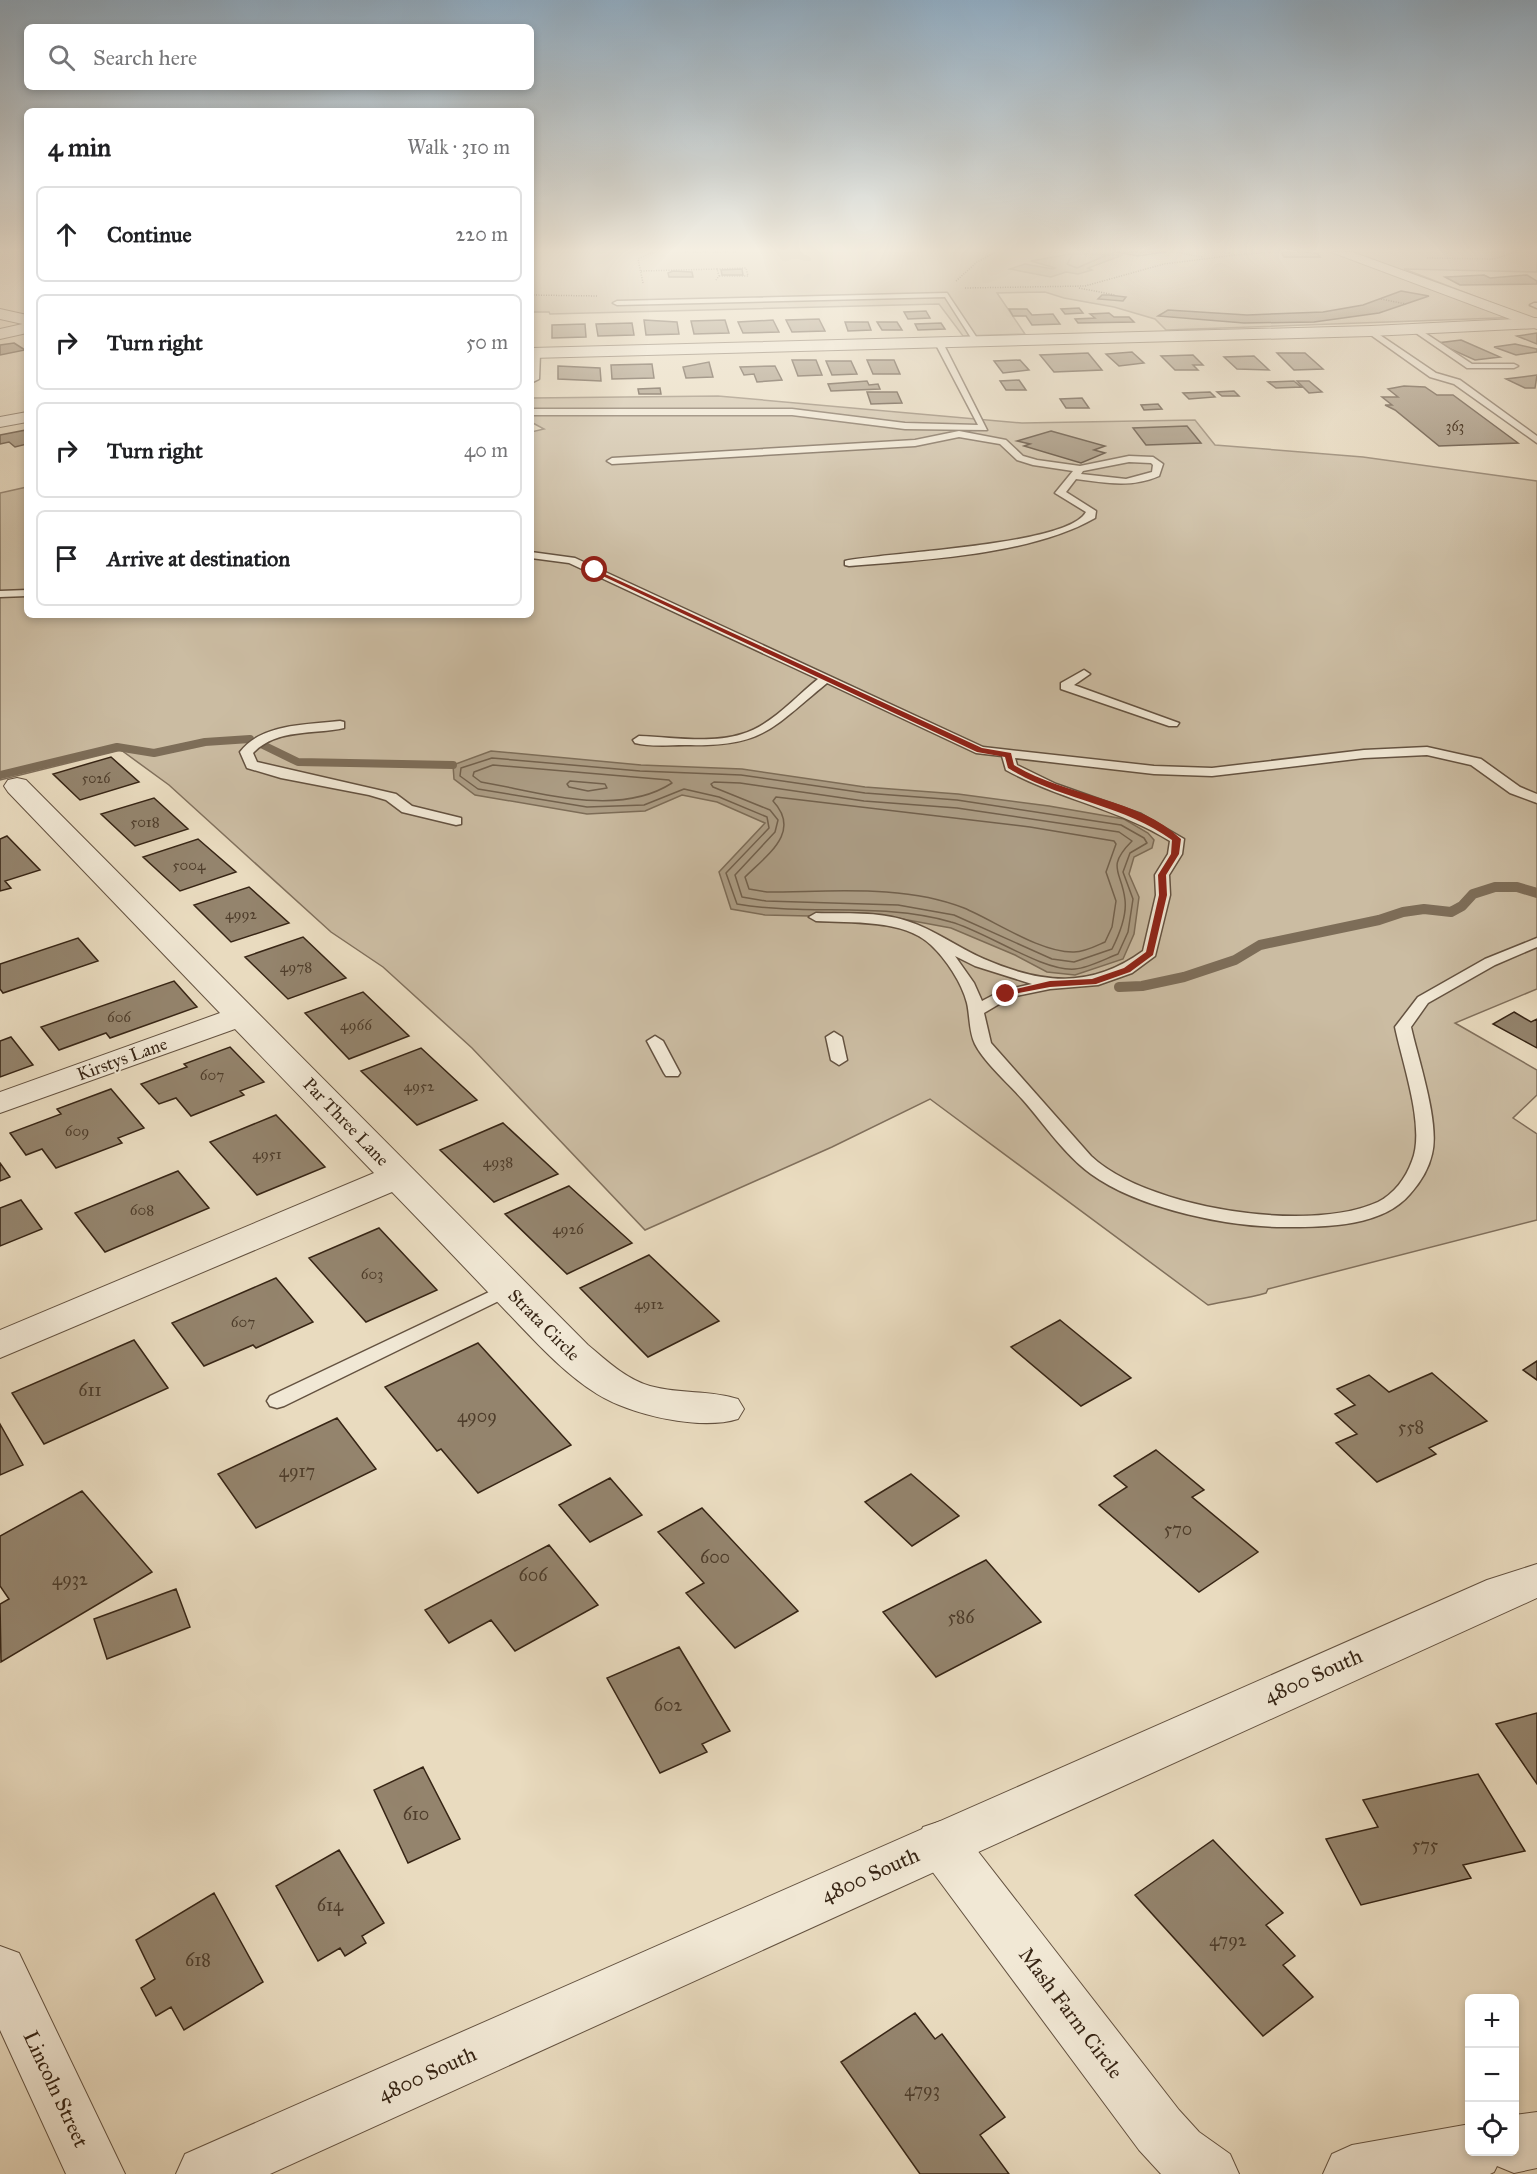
<!DOCTYPE html>
<html lang="en">
<head>
<meta charset="utf-8">
<style>
  :root { --surface:#fff; --page:#f2f2f2; --text:#202124; --muted:#757577; --line:#e0e0e0 }
  body { margin:0; font-family:"IM FELL Great Primer",serif; background:var(--page); color:var(--text) }
  .controls { position:absolute; right:18px; bottom:18px; display:grid; overflow:hidden; border-radius:9px; box-shadow:0 3px 9px #0003 }
  .controls button { width:54px; height:54px; display:grid; place-items:center; padding:0; border:0; border-bottom:2px solid var(--line); background:var(--surface); color:var(--text); font:30px sans-serif }
  .stop { position:absolute; width:18px; height:18px; margin:-14px; border:4px solid #8f2418; border-radius:50%; background:#fff }
  .stop.end { background:#8f2418; border-color:#fff; box-shadow:0 2px 6px #0008 }
  .list { margin:0; padding:0; list-style:none }
  h2 { display:flex; justify-content:space-between; align-items:center; height:78px; margin:0; padding:0 24px; font-size:26px }
  h2 small { font-size:20px; font-weight:400; color:var(--muted) }
  .list li { display:grid; grid-template-columns:39px 1fr auto; gap:18px; align-items:center; box-sizing:border-box; height:96px; margin:0 12px 12px; padding:0 12px; border:2px solid var(--line); border-radius:9px }
  .list b { display:block; font-size:22px; white-space:nowrap }
  .list em { font-size:20px; font-style:normal; color:var(--muted) }
  .icon { flex:none; width:33px; height:33px; fill:none; stroke:currentColor; stroke-width:2; stroke-linecap:round; stroke-linejoin:round }
  .map { position:relative; flex:none; width:1537px; height:2174px; overflow:hidden }
  .search { position:absolute; background:var(--surface); box-shadow:0 3px 9px #0003; left:24px; top:24px; width:510px; height:66px; display:flex; align-items:center; gap:15px; box-sizing:border-box; padding:0 21px; border-radius:9px; color:var(--muted); font-size:22px }
  .panel { position:absolute; background:var(--surface); box-shadow:0 3px 9px #0003; left:24px; top:108px; width:510px; height:510px; border-radius:9px }
  .map>svg:first-child { display:block }
  .green { fill:#cbbca2; stroke:#81705c; stroke-width:1.5 }
  .water { fill:#ac9d85; stroke:#7d6d58; stroke-width:1.5 }
  .lines { fill:none; stroke-linecap:round; stroke-linejoin:round }
  .shore { stroke:#72614d; stroke-width:1.5 }
  .stream-far1 { stroke:#7d6d58; stroke-width:8 }
  .stream { stroke:#7d6d58; stroke-width:10 }
  .building { fill:#94846d; stroke:#372515; stroke-width:1.5 }
  .service-casing { stroke:#645240; stroke-width:3 }
  .minor-casing { stroke:#645240; stroke-width:2 }
  .tertiary-casing { stroke:#645240; stroke-width:2 }
  .path { stroke:#372515; stroke-width:1.5; stroke-dasharray:1 1.5; stroke-linecap:butt }
  .service { fill:#f1e8d5; fill-rule:evenodd }
  .minor { fill:#f1e8d5; fill-rule:evenodd }
  .tertiary { fill:#f1e8d5; fill-rule:evenodd }
  .route { fill:#8f2418 }
  .labels { text-anchor:middle; dominant-baseline:central; stroke-width:4.5; stroke-linejoin:round; paint-order:stroke }
  .far-number-label { font-size:14px; fill:#4e3d2b }
  .number-label { font-size:15px; fill:#4e3d2b }
  .street-label { font-size:18px; fill:#372515; stroke:#f1e8d5 }
  .near-number-label { font-size:18px; fill:#4e3d2b }
  .near-street-label { font-size:21px; fill:#372515; stroke:#f1e8d5 }
</style>
</head>
<body>
<div class="map">
<svg width="1537" height="2174" viewBox="0 0 1537 2174">
  <rect width="100%" height="100%" fill="#e9dbbf"/>
  <filter id="stains"><feTurbulence type="fractalNoise" baseFrequency=".00333" numOctaves="4"/><feColorMatrix values="0 0 0 0 .2 0 0 0 0 .09 0 0 0 0 .02 0 0 0 .5 -.17"/></filter>
  <radialGradient id="worn" r=".72"><stop offset=".6" stop-color="#630" stop-opacity="0"/><stop offset="1" stop-color="#630" stop-opacity=".3"/></radialGradient>
  <path class="green" d="M531,252H1537V272L1404,269L1529,317L1166,330L1155,319L1114,307L1064,298L1045,292L997,293L1025,334L963,336L939,304L550,314L549,312H531Z
    M718,396L1022,423L1195,420L1215,445L1363,457L1537,481V989L1455,1023L1537,1070V1095L1513,1118L1537,1134V1220L1268,1289L1266,1293C1246,1299 1228,1300 1208,1305L930,1099L832,1147L645,1230L472,1048L383,967L331,932L169,785L121,750L0,780V493L27,487V615H531V432L544,429L531,422V398Z"/>
  <path class="water" d="M1070,254L1123,255L1088,268L1092,270L1078,274L1066,272L1051,277L1010,269L1025,264L1053,269L1055,268L1031,261Z
    M491,751L641,765L742,769L865,787L958,794L1049,806L1124,819L1148,833L1154,840L1152,848L1134,857L1129,874L1139,897L1134,934L1123,959L1075,975L1047,972L1015,955L951,928L897,918L765,915L731,909L719,872L765,823L717,802L682,795L645,811L587,814L475,795L454,779L453,765Z"/>
  <g class="lines">
    <path class="shore" d="M1074,252L1067,264L1077,268L1114,252
      M492,758L640,771L741,775L865,793L957,800L1121,825L1144,838L1147,843L1130,853L1123,872L1133,899L1128,932L1118,954C1105,959 1088,968 1075,969C1043,972 985,931 951,922C882,902 808,916 737,904L726,873L769,828L767,817L719,797L684,789L644,805L587,807L478,789L460,776L461,768Z
      M493,765L669,780L672,783C618,818 540,792 481,782L473,776L474,772Z
      M570,781L605,784L607,788L588,791L569,787L567,784Z
      M714,782L740,783L864,801L957,808L1119,832L1132,841C1105,868 1122,871 1125,900C1127,916 1119,935 1112,949L1074,962L1052,959L954,915L898,905L766,901L742,897L735,875L775,832L778,820L770,810L713,787L711,784Z
      M776,797L1030,827L1114,841L1116,844L1106,872L1116,901L1112,927L1105,942C1096,946 1085,952 1074,952C1041,953 995,921 964,908C903,884 830,892 767,892L749,889L745,877C767,855 802,832 773,801Z"/>
    <path class="stream-far1" d="M263,745L298,762L453,765
      M0,775L117,747L154,753L205,742L250,739"/>
    <path class="stream" d="M1119,987L1142,986L1184,977L1235,960L1260,945L1379,920L1403,912L1424,909L1451,912L1462,906L1473,894L1495,887H1517L1537,893"/>
  </g>
  <path class="building" d="M1116,252H1166L1138,256Z
    M1281,252L1317,253L1320,257H1284Z
    M742,269L743,275H722L721,270Z
    M673,271L692,272L693,277H669L668,273Z
    M1484,275L1490,278L1527,275L1537,281V284L1460,285L1445,277Z
    M1401,291L1429,296L1379,313L1314,322L1244,323L1158,316L1168,310L1247,315L1323,312L1363,305Z
    M1102,295H1109L1126,297L1123,301L1098,299Z
    M1079,308L1083,313L1065,314L1061,309Z
    M1009,309H1027L1032,315L1053,314L1060,324L1032,325L1026,316H1013Z
    M926,311L930,318L908,319L904,312Z
    M1109,313L1114,317H1129L1134,322L1078,323L1075,319L1095,318L1090,314Z
    M819,319L825,331L792,332L786,320Z
    M644,320L677,322L679,334L646,335Z
    M725,320L729,333L694,334L691,321Z
    M773,320L779,332L743,333L738,322Z
    M845,322H868L871,330L848,331Z
    M877,322H897L902,330H882Z
    M632,323L634,335L598,336L596,324Z
    M941,323L945,329L918,330L915,324Z
    M585,324L586,337L552,338V325Z
    M1537,333V344L1517,336Z
    M1461,340L1500,357L1475,360L1437,343Z
    M14,343L25,350L0,355V345Z
    M1515,344L1537,349V352L1516,355L1494,347Z
    M1132,352L1144,363L1119,366L1106,354Z
    M1088,353L1102,370L1054,372L1040,355Z
    M1277,353H1305L1323,369L1294,370Z
    M1193,355L1203,365H1193L1198,370H1175L1161,356Z
    M1254,356L1269,370L1237,369L1224,357Z
    M792,360H816L822,375L798,376Z
    M867,360H894L900,374H873Z
    M1020,360L1029,370L1003,373L994,361Z
    M826,361H851L857,374L832,375Z
    M709,362L713,377L686,378L683,367Z
    M652,364L654,378L612,379L611,365Z
    M558,366L600,368L601,381L558,379Z
    M775,366L782,380L757,382L754,374L744,375L740,367Z
    M1537,375L1535,388H1525L1506,379Z
    M1019,380L1026,390H1006L1000,381Z
    M867,381L869,385L878,384L880,389L831,391L828,384Z
    M1294,381L1301,387L1276,388L1268,382Z
    M1297,381H1309L1322,392L1309,393Z
    M1404,386L1425,387L1437,395H1453L1518,443L1439,446L1395,410L1385,405H1392L1382,397H1398L1388,389Z
    M660,388L661,394H639L638,389Z
    M1234,391L1239,396H1222L1217,392Z
    M867,392H897L902,403L871,404Z
    M1210,392L1215,397L1189,399L1183,393Z
    M1082,398L1089,408H1066L1060,399Z
    M1158,404L1162,409L1144,410L1141,405Z
    M1187,426L1201,443L1146,445L1133,428Z
    M26,430L27,444L15,447L9,442L0,444V435Z
    M1051,431L1105,446L1094,450L1105,453L1081,463L1024,446L1030,444L1017,441Z
    M111,757L139,782L80,800L53,774Z
    M154,798L188,829L135,846L101,814Z
    M7,836L40,870L5,881L11,888L0,891V839Z
    M198,839L236,872L180,891L143,857Z
    M249,887L289,923L231,942L194,905Z
    M303,937L346,978L288,999L245,957Z
    M78,938L98,961L3,993L0,989V964Z
    M174,981L197,1007L110,1038L106,1033L59,1050L41,1027Z
    M363,992L409,1036L349,1059L305,1013Z
    M1514,1012L1531,1022L1537,1019V1048L1493,1024Z
    M11,1037L33,1065L0,1077V1041Z
    M230,1047L264,1082L240,1091L244,1095L191,1116L176,1098L159,1104L141,1084L187,1067L184,1064Z
    M421,1048L477,1100L417,1125L361,1071Z
    M111,1089L144,1128L118,1138L122,1143L56,1168L42,1149L26,1155L10,1133L61,1114L57,1109Z
    M276,1115L325,1167L257,1195L210,1142Z
    M503,1123L558,1174L494,1202L440,1150Z
    M0,1163L10,1177L0,1181Z
    M178,1171L209,1208L105,1252L75,1213Z
    M569,1186L632,1243L567,1274L505,1214Z
    M21,1200L42,1229L0,1246V1208Z
    M379,1228L437,1290L366,1322L309,1258Z
    M649,1255L719,1321L648,1357L580,1288Z
    M276,1278L313,1322L256,1348L253,1345L204,1366L172,1323Z
    M1060,1320L1131,1378L1081,1406L1011,1347Z
    M134,1340L168,1388L44,1444L12,1393Z
    M478,1343L571,1445L478,1493L441,1449L437,1451L385,1387Z
    M1537,1361V1380L1523,1370Z
    M1432,1373L1487,1421L1429,1448L1436,1454L1377,1482L1336,1443L1357,1434L1335,1414L1355,1405L1337,1389L1369,1375L1389,1392Z
    M337,1418L376,1469L256,1528L218,1474Z
    M0,1424L23,1465L0,1475Z
    M1156,1450L1204,1490L1192,1497L1258,1552L1199,1592L1099,1505L1127,1487L1114,1476Z
    M911,1474L959,1516L912,1546L865,1502Z
    M610,1478L642,1515L590,1542L559,1505Z
    M82,1491L152,1572L1,1662L0,1604L9,1599L0,1586V1536Z
    M702,1508L798,1611L735,1648L686,1593L704,1583L658,1532Z
    M549,1545L598,1605L515,1651L491,1620L449,1643L425,1610Z
    M986,1560L1041,1622L936,1677L883,1612Z
    M176,1589L190,1627L107,1659L94,1619Z
    M679,1647L730,1731L702,1744L707,1752L660,1773L607,1678Z
    M1537,1713V1784L1496,1724Z
    M423,1767L460,1839L408,1863L374,1790Z
    M1478,1774L1525,1851L1463,1865L1471,1878L1361,1905L1326,1839L1378,1827L1363,1800Z
    M1213,1840L1283,1913L1266,1925L1295,1956L1283,1965L1313,1997L1263,2036L1135,1895Z
    M339,1850L384,1923L362,1936L366,1943L345,1956L340,1948L318,1961L276,1886Z
    M214,1893L263,1982L184,2030L171,2007L156,2016L141,1988L155,1979L136,1940Z
    M915,2013L935,2039L942,2034L1005,2117L980,2135L1009,2174H920L841,2062Z"/>
  <g class="lines">
    <g class="service-casing">
      <path id="service" d="M947,293L981,344H975L945,297L617,305L613,303L617,301Z
        M1534,303H1537V308L1530,305Z
        M1416,327L1472,364H1514L1518,366L1514,368H1467L1413,331Z
        M1371,329L1436,373L1460,380L1537,436V443L1454,384L1430,377L1368,333Z
        M939,341L943,343L987,430L905,429L792,415H531V409H792L905,423L978,425L935,343Z
        M536,351L540,353L539,379L531,383L532,353Z
        M959,431L1006,440L1023,456L1037,460L1080,466L1129,456L1153,457L1163,464L1159,476C1132,488 1105,483 1076,479L1066,492L1096,511L1095,518C1031,555 922,560 849,566L845,565V561C886,552 1068,546 1086,512L1055,493L1073,471L1033,465L1017,460L1000,444L959,437L915,446L612,464L607,461L612,458L915,440ZM1129,462L1151,463L1153,465L1152,472L1126,479L1081,474L1083,471Z
        M531,552L575,558L983,747L1154,766L1212,768L1364,750L1427,747L1481,759L1520,787L1537,794V803L1510,793L1471,765L1427,755L1364,758L1212,776L1154,774L1015,758L1017,765L1056,784L1141,814L1184,839L1182,854L1169,875L1170,895L1155,956L1132,973L1098,985L1050,989L1011,997L984,1013L991,1043L1091,1156C1146,1208 1308,1234 1378,1202C1394,1194 1406,1178 1412,1161C1426,1128 1402,1062 1395,1027L1418,997L1485,959L1537,938V947L1495,965L1428,1003L1411,1027C1418,1059 1440,1123 1432,1154C1429,1168 1420,1183 1410,1194C1383,1226 1329,1227 1289,1227C1231,1228 1139,1209 1091,1174C1065,1155 1044,1124 1023,1100C1009,1084 984,1062 975,1044C969,1032 970,1016 967,1003C962,983 946,959 931,945C904,919 850,923 816,921L809,917L816,913C845,914 878,911 907,921C934,929 958,948 984,959C1042,984 1091,989 1143,951L1156,895L1155,875L1168,854L1170,841C1119,809 1059,799 1006,770L1002,756L976,753L827,683C771,729 763,747 685,745C669,745 650,747 635,743L633,740L639,736C671,737 711,744 742,734C772,725 795,697 818,679L569,563L531,558ZM955,956L975,966L1032,984L1001,991L982,1001L974,983Z
        M27,590V596L0,597V591Z
        M1084,670L1090,674L1074,685L1179,723L1177,726H1169L1061,689V683Z
        M340,721L344,722V728C313,735 277,728 253,753L257,762L396,794L412,806L461,818V824L456,825L402,812L386,800L369,795L281,778L247,768L240,752C262,723 307,725 340,721Z
        M834,1032L842,1037L847,1060L839,1065L831,1060L826,1037Z
        M655,1036L663,1041L680,1073L678,1076H666L664,1073L647,1041Z
        M508,1283L515,1285L517,1289L515,1293L284,1406L277,1408L270,1406L267,1401L270,1396Z"/>
    </g>
    <g class="minor-casing">
      <path id="minor" d="M1331,252H1352L1537,319V329Z
        M27,323V333L0,339V329Z
        M27,412V422L0,427V417Z
        M17,778L26,780L588,1345C607,1361 626,1379 650,1386C679,1394 710,1390 738,1399L744,1409L738,1419C700,1431 631,1415 597,1394C562,1372 534,1340 506,1311C468,1271 430,1231 392,1192L0,1358V1330L374,1173L235,1029L0,1113V1092L220,1013L8,792L4,786L8,780Z
        M941,1821L959,1827L1179,2110L1199,2132L1230,2154L1239,2174H1161L1139,2150L923,1859L916,1843L923,1827Z
        M0,1946L19,1953L125,2174H66L0,2030Z
        M1537,2112V2168L1514,2173L1497,2166L1494,2172L1490,2174H1323L1332,2154L1352,2145L1470,2124V2152H1514V2115Z"/>
    </g>
    <g class="tertiary-casing">
      <path id="tertiary" d="M0,309L27,315V325L0,319Z
        M1537,318V328L1371,336L531,358V348L1371,326Z
        M1537,1564V1598L270,2174H176L185,2154L1487,1580Z"/>
    </g>
    <path class="path" d="M685,252H737
      M1174,252L1202,257
      M1224,252L1236,255L1270,252
      M1427,258L1494,259L1515,252
      M717,269L746,268L748,276H719
      M641,271L717,269L719,276L716,280
      M956,281L977,262L996,252
      M643,283L638,259L654,252
      M965,288L1085,286L1164,264L1236,255
      M1079,288L1115,295
      M531,295L598,296
      M1381,299L1406,304"/>
    <use href="#service" class="service"/>
    <use href="#minor" class="minor"/>
    <use href="#tertiary" class="tertiary"/>
  </g>
  <linearGradient id="sky" x2="0" y2="1"><stop stop-color="#90abc0"/><stop offset="0.45" stop-color="#f5efe2"/><stop offset="1" stop-color="#f5efe2" stop-opacity="0"/></linearGradient>
  <rect width="1537" height="557" fill="url(#sky)"/>
  <path class="route" d="M592,568L982,748L1011,753L1014,765C1064,796 1139,798 1181,839L1179,854L1166,875L1167,895L1153,955L1130,972L1096,984L1050,987L1003,996V992L1050,981L1092,979L1124,968L1146,952L1159,895L1158,875L1171,854L1172,840C1123,804 1059,800 1008,768L1005,757L977,752L592,571Z"/>
  <g class="labels">
    <g class="far-number-label">
      <text x="1455" y="426">363</text>
      <text x="96" y="778">5026</text>
    </g>
    <g class="number-label">
      <text x="145" y="822">5018</text>
      <text x="189" y="865">5004</text>
      <text x="241" y="914">4992</text>
      <text x="296" y="967">4978</text>
      <text x="119" y="1017">606</text>
      <text x="356" y="1025">4966</text>
      <text x="212" y="1075">607</text>
      <text x="419" y="1086">4952</text>
      <text x="77" y="1131">609</text>
      <text x="267" y="1154">4951</text>
      <text x="498" y="1162">4938</text>
      <text x="142" y="1210">608</text>
      <text x="568" y="1229">4926</text>
      <text x="372" y="1274">603</text>
      <text x="649" y="1304">4912</text>
      <text x="243" y="1322">607</text>
    </g>
    <g class="street-label">
      <text transform="translate(122 1059) rotate(-20)">Kirstys Lane</text>
      <text transform="translate(346 1122) rotate(46)">Par Three Lane</text>
      <text transform="translate(544 1325) rotate(45)">Strata Circle</text>
    </g>
    <g class="near-number-label">
      <text x="90" y="1390">611</text>
      <text x="477" y="1416">4909</text>
      <text x="1411" y="1427">558</text>
      <text x="297" y="1471">4917</text>
      <text x="1178" y="1529">570</text>
      <text x="715" y="1557">600</text>
      <text x="533" y="1575">606</text>
      <text x="70" y="1579">4932</text>
      <text x="961" y="1617">586</text>
      <text x="668" y="1705">602</text>
      <text x="416" y="1814">610</text>
      <text x="1425" y="1845">575</text>
      <text x="330" y="1905">614</text>
      <text x="1228" y="1940">4792</text>
      <text x="198" y="1960">618</text>
      <text x="922" y="2090">4793</text>
    </g>
    <g class="near-street-label">
      <text transform="translate(1313 1676) rotate(-24)">4800 South</text>
      <text transform="translate(870 1875) rotate(-24)">4800 South</text>
      <text transform="translate(1071 2013) rotate(53)">Mash Farm Circle</text>
      <text transform="translate(427 2074) rotate(-24)">4800 South</text>
      <text transform="translate(56 2089) rotate(65)">Lincoln Street</text>
    </g>
  </g>
  <rect width="100%" height="100%" filter="url(#stains)"/>
  <rect width="100%" height="100%" fill="url(#worn)"/>
</svg>
<div class="controls">
<button>+</button>
<button>−</button>
<button><svg class="icon" aria-label="locate" viewBox="0 0 24 24"><circle cx="12" cy="12" r="6"/><path d="M12 2v4M12 18v4M2 12h4M18 12h4"/></svg></button>
</div>
<div class="stop" style="left:595px;top:570px"></div>
<div class="stop end" style="left:1006px;top:994px"></div>
<div class="search"><svg class="icon" aria-label="search" viewBox="0 0 24 24"><circle cx="10" cy="10" r="6"/><path d="M15 15l6 6"/></svg>Search here</div>
<section class="panel">
<h2>4 min<small>Walk · 310 m</small></h2>
<ul class="list">
<li><svg class="icon" aria-label="ahead" viewBox="0 0 24 24"><path d="M12 20V5M6 11l6-6 6 6"/></svg><div><b>Continue</b></div><em>220 m</em></li>
<li><svg class="icon" aria-label="right" viewBox="0 0 24 24"><path d="M7 20v-9h11M14 6l5 5-5 5"/></svg><div><b>Turn right</b></div><em>50 m</em></li>
<li><svg class="icon" aria-label="right" viewBox="0 0 24 24"><path d="M7 20v-9h11M14 6l5 5-5 5"/></svg><div><b>Turn right</b></div><em>40 m</em></li>
<li><svg class="icon" aria-label="arrive" viewBox="0 0 24 24"><path d="M6 21V4h12l-3 4 3 4H6"/></svg><div><b>Arrive at destination</b></div></li>
</ul>
</section>
</div>
</body>
</html>
